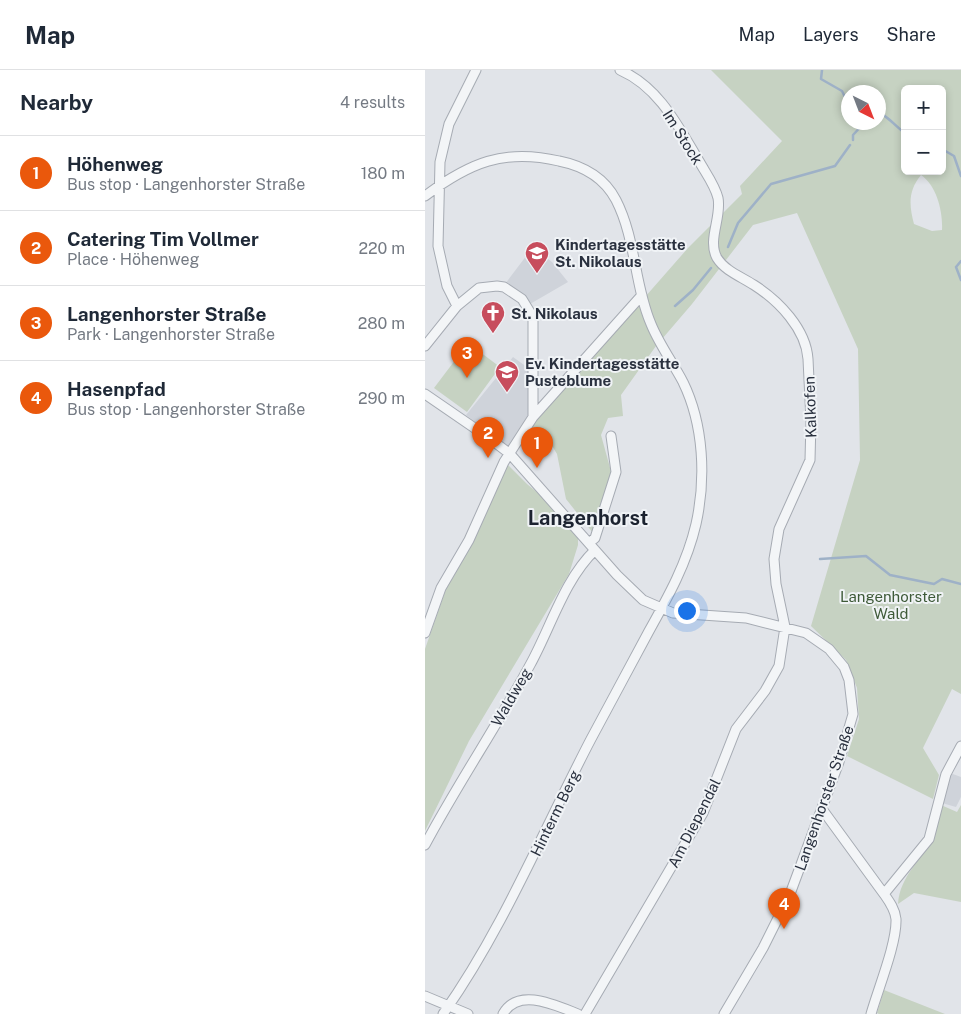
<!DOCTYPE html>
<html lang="en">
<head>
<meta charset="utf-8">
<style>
  :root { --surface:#fff; --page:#f2f2f3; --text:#1f2937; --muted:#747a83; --line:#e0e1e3; --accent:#ea580c }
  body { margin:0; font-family:"Public Sans",sans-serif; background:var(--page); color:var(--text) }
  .controls { position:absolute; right:15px; top:15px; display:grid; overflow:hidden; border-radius:8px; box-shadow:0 2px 8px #0003 }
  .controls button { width:45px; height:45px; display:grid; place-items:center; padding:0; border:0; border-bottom:1px solid var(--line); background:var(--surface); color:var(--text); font:25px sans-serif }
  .compass { position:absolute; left:416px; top:15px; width:45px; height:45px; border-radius:50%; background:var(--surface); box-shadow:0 2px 8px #0003; rotate:138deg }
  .you { position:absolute; left:261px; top:540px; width:18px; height:18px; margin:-12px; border:4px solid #fff; border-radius:50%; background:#1a73e8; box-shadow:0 0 0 8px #1a73e833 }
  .badge { display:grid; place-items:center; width:32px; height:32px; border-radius:50%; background:var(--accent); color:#fff; font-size:16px; font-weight:700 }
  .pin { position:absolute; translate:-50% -41px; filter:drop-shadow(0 1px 2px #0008) }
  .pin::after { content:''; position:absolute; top:26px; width:18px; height:15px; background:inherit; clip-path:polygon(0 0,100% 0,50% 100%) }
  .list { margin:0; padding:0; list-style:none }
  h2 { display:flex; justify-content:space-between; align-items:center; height:65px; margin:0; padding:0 20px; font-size:21px }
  h2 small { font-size:16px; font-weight:400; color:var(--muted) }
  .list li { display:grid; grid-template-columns:32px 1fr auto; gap:15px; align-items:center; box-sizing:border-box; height:75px; padding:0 20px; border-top:1px solid var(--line) }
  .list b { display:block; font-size:19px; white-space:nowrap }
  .list p { margin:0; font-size:16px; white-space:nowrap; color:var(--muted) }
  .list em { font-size:16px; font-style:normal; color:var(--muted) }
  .map { position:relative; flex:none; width:536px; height:944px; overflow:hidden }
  header { display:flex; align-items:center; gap:30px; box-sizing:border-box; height:70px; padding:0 25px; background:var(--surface); border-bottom:1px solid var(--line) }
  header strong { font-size:24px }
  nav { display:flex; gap:28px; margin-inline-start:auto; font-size:18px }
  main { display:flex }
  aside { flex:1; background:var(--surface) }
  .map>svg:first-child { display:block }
  .built { fill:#cfd3da }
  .green { fill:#c6d2c2; fill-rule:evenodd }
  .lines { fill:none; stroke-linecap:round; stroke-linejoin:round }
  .stream { stroke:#9eb1c7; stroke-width:2.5 }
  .minor-casing { stroke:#a6abb3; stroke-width:11 }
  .minor { stroke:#f3f5f7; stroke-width:9 }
  .labels { text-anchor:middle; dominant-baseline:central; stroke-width:4; stroke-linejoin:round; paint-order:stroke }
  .street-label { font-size:15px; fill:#2a313f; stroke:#f0f3f6 }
  .poi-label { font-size:15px; font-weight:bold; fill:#2a313f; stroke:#f0f3f6; text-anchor:start }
  .park-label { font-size:15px; fill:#3e5a38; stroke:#f0f3f6 }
  .district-label { font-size:20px; font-weight:bold; fill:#1c2330; stroke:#f0f3f6 }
</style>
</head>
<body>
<header>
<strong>Map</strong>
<nav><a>Map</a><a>Layers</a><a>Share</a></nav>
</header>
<main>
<aside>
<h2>Nearby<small>4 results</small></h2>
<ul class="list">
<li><span class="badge">1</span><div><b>Höhenweg</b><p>Bus stop · Langenhorster Straße</p></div><em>180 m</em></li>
<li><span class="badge">2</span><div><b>Catering Tim Vollmer</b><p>Place · Höhenweg</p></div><em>220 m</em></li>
<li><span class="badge">3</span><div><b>Langenhorster Straße</b><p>Park · Langenhorster Straße</p></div><em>280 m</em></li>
<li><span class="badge">4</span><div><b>Hasenpfad</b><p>Bus stop · Langenhorster Straße</p></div><em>290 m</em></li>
</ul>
</aside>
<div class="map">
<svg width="536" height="944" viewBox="0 0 536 944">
  <rect width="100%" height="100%" fill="#e1e4e9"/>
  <path class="built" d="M108,177L127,192L143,212L105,234L93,221L80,214Z
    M88,287L106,300L105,346L83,377L41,345Z
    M525,703L536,707V727L531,737L517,733Z"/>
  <path class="green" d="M286,0H536V624L527,619L498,678L514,705L508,729L422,686L434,649L432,618L421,590L386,556L435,390L433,279L372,143L328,155L267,234L231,276L196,325L198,346L183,348L176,365L187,405L168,463L141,429L132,384L126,374L115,369L97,371L105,358L263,178L317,124L315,116L357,71ZM480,19H517V101H480ZM423,22H453V52H423ZM496,105C512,116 518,142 517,160L507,161L489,154C484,135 483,121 496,105Z
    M43,273L75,297L42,342L9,318Z
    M82,394L102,414L119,428L153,467V475L144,504L44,671L0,761V579L22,516L55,458Z
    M516,735L532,742L536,735V832L489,823L473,834C475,805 497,791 508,765C513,756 515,745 516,735Z
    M459,920L520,944H454L452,943Z"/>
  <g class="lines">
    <path class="stream" d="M397,0L396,9L417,21L423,33
      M453,42C464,47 470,56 480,63
      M428,70V65L440,52
      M517,79L529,86L536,106
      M303,177L313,153L346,114L410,96L425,75
      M536,191L531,197L536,210
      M250,236L268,220L286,198
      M395,489L441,486L465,505L509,514L517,509L536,514"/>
    <g class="minor-casing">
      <path id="minor" d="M0,126C44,93 79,78 134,91C159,96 179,107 191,130C211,169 209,214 226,254C234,274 248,293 258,312C279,355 281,409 271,454C262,493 243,527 224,561C205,597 185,633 166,669C118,761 78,859 18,944
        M32,236L22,216L13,176L15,92L24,54L51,0
        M0,276L32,236L54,218L72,216L79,217L97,229L108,247V347L79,392L44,470L16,518L0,563
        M0,324L64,368L85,384L192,505L218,530L248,543L321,548L381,563L404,579L419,597L424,610L428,644L414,692L365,824L338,878L299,944
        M108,347L217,225
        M164,473L170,468L191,402L186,366
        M397,739L459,824C464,831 470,839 471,849C472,873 453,919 446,944
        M0,775C33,713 72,656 105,595C126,557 139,510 170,480
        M459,824L504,769L521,704L536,676
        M0,926L43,944
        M78,944C93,917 130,935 153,944
        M160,944L278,743L311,659L340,621L354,596L360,557L351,514L349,489L354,459L385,390L386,351L383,289C381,259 354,231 329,215C317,207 300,201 292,188C282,170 297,147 293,128C290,115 280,102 274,91C253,56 234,17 195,0"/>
    </g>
    <use href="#minor" class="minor"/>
  </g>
  <defs>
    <g id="school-pin" transform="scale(1.25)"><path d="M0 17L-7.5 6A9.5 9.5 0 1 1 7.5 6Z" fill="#c74d5d" stroke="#f0f3f6"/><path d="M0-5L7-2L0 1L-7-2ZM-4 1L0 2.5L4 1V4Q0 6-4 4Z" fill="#fff"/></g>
    <g id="church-pin" transform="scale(1.25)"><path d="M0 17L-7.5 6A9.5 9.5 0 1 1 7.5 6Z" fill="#c74d5d" stroke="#f0f3f6"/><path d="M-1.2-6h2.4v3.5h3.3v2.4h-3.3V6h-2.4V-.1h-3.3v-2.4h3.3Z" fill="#fff"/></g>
  </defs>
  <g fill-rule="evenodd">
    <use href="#school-pin" x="112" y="183"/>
    <use href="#church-pin" x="68" y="243"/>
    <use href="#school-pin" x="82" y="302"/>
  </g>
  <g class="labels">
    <g class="street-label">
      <text transform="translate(258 67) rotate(58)">Im Stock</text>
      <text transform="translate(385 337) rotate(-92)">Kalkofen</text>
      <text transform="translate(86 627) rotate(-60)">Waldweg</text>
      <text transform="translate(399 728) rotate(-71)">Langenhorster Straße</text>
      <text transform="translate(130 743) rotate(-64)">Hinterm Berg</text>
      <text transform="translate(269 753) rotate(-63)">Am Diependal</text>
    </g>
    <g class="poi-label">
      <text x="130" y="174">Kindertagesstätte<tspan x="130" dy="17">St. Nikolaus</tspan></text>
      <text x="86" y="243">St. Nikolaus</text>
      <text x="100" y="293">Ev. Kindertagesstätte<tspan x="100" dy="17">Pusteblume</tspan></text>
    </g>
    <g class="park-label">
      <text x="466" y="526">Langenhorster<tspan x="466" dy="17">Wald</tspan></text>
    </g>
    <g class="district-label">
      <text x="163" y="448">Langenhorst</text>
    </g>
  </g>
</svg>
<div class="controls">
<button>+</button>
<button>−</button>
</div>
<svg class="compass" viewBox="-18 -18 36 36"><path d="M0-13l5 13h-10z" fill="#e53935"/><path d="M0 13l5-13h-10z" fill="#747a83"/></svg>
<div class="you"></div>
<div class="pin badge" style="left:112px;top:398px">1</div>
<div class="pin badge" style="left:63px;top:388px">2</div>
<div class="pin badge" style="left:42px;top:308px">3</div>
<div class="pin badge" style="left:359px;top:859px">4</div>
</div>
</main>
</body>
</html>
